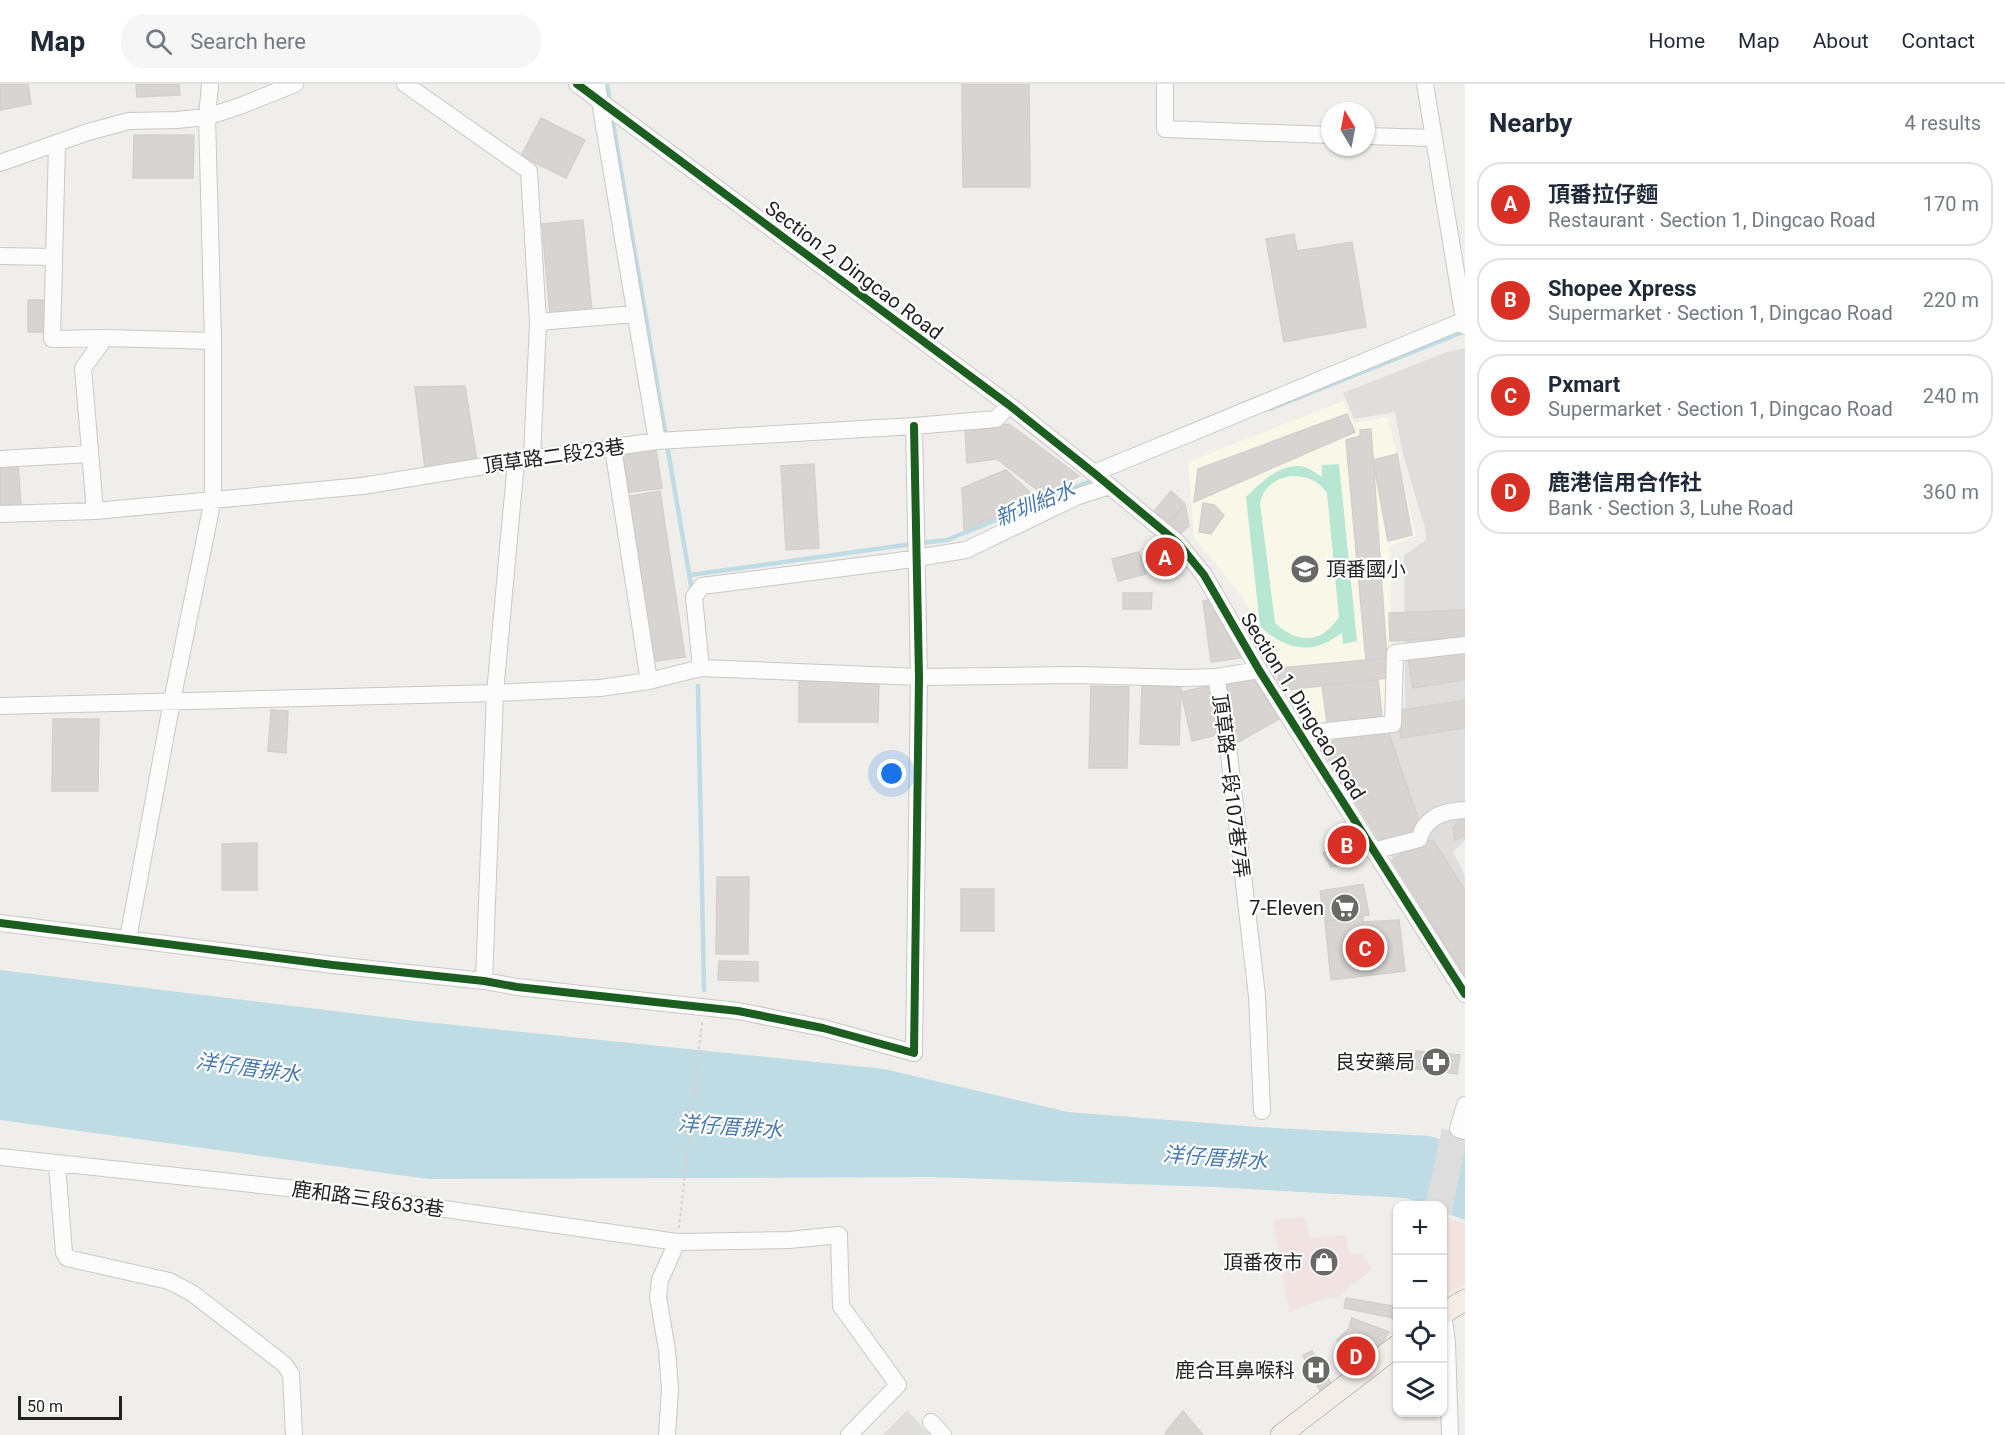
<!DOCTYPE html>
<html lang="en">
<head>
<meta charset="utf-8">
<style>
  :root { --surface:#fff; --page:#f6f6f7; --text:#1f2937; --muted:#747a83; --line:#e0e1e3; --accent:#d93025 }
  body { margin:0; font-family:Roboto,"Noto Sans TC",sans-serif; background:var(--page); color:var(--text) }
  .controls { position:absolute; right:18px; bottom:18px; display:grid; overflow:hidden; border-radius:12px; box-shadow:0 2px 4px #0004 }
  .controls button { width:54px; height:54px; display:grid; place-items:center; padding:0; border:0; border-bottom:2px solid var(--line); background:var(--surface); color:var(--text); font:30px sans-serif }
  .compass { position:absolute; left:1321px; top:18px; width:54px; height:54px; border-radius:50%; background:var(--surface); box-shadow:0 2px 4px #0004; rotate:350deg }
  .scale { position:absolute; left:18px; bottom:15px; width:104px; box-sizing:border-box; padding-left:6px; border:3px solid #222; border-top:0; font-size:16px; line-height:21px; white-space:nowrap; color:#222; -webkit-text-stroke:4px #fff; paint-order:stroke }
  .you { position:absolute; left:892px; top:690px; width:21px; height:21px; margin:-15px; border:4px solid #fff; border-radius:50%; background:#1a73e8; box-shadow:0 0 0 9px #1a73e833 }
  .badge { display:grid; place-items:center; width:39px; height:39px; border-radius:50%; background:var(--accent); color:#fff; font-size:20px; font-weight:700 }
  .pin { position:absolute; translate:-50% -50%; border:3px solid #fff; box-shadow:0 2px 6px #0006 }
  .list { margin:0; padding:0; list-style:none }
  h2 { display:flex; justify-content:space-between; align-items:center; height:78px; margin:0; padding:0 24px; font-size:26px }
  h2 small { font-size:20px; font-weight:400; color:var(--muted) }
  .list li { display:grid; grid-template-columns:39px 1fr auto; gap:18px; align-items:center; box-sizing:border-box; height:84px; margin:0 12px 12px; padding:0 12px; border:2px solid var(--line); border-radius:24px }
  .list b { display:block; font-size:22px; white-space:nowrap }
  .list p { margin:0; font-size:20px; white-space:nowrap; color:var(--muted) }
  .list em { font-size:20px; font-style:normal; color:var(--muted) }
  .icon { flex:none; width:33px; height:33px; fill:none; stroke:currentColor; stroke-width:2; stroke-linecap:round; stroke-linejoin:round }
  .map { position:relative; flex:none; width:1465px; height:1351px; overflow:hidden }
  header { display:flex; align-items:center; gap:36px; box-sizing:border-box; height:84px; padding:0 30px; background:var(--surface); border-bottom:2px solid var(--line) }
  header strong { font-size:28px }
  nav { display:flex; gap:33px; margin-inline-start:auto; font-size:21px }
  .search { width:420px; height:54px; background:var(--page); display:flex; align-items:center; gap:15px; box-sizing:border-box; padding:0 21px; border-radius:24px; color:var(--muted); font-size:22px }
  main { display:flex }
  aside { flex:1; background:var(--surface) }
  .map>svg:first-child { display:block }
  .residential { fill:#dfdedc }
  .commercial { fill:#f1e3e1 }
  .education { fill:#f8f7e8 }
  .pitch { fill:#b7e6d2; fill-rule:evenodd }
  .water { fill:#bfdbe3 }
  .pier { fill:#dedddd }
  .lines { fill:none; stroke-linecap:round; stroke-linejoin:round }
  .stream { stroke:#bfdbe3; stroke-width:4.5 }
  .building { fill:#d7d4d2; stroke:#d3d0cc; stroke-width:1.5 }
  .minor-casing { stroke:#c9c8c7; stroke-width:18 }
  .major-casing { stroke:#a79c86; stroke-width:22 }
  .path { stroke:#dccecd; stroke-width:2; stroke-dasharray:3 3; stroke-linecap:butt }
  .minor { stroke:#fdfcfc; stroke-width:16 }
  .major { stroke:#f3ede7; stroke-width:21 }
  .cycleway-casing { stroke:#fff; stroke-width:11 }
  .cycleway { stroke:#1b5e20; stroke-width:8 }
  .labels { text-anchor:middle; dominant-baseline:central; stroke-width:4.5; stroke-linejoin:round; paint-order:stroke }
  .street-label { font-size:20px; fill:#222; stroke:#fff }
  .poi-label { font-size:20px; fill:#222; stroke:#fff; text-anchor:end }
  .water-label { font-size:21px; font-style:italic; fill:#4a7aab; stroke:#fff }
</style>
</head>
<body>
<header>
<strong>Map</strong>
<div class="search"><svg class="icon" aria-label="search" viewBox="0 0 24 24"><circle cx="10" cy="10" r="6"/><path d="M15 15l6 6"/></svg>Search here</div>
<nav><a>Home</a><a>Map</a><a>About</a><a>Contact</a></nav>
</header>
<main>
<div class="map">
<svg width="1465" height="1351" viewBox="0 0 1465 1351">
  <rect width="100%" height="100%" fill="#f0eeeb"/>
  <path class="residential" d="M1465,264V756L1453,768L1465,792V893L1316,649L1394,644L1405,622L1404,471L1426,456L1425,444L1403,370L1395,328L1354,335L1343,309L1447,268Z
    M907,1326L930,1351H883Z"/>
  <path class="commercial" d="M1304,1133L1311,1154L1346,1151L1349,1171L1363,1169L1372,1185L1338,1213L1324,1215L1289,1228L1273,1136Z
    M1446,1133L1465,1140V1200L1443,1212V1153Z"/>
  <path class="education" d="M1343,317L1354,339L1388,333L1416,452L1390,462L1393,640L1315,648L1243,514L1194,453L1188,378Z"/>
  <path class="pitch" d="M1339,380L1357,557L1343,560L1342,549C1334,554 1326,560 1317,562C1296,568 1274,556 1260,542L1246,413C1261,399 1281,377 1305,383C1311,385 1317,390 1322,393V381ZM1291,392C1307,392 1318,396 1327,409L1339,533C1322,560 1297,560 1275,539L1260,419C1264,402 1275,395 1291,392Z"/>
  <path class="water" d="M0,886L416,937L884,985L1068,1028L1258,1043L1430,1052L1465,1064V1136L1443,1128L1442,1122L1426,1121L1406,1114L1214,1103L931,1093L428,1095L0,1036Z"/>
  <path class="pier" d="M1442,1045L1465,1050V1065L1451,1131L1443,1129L1442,1122H1425Z"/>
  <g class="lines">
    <path class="stream" d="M607,0L610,19
      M612,33L666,353
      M1270,325L1465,247
      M667,361L692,507
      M920,459L947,456L1095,395
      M690,491L912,460
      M698,602L704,906"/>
  </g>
  <path class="building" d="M0,0H28L31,20L0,26Z
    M136,0H179L180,11L137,13Z
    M962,0H1029L1030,103H963Z
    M541,34L585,56L566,94L521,72Z
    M134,51H194L193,94H133Z
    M583,136L592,228L550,232L542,140Z
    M1294,150L1297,167L1352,158L1366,243L1284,258L1266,155Z
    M28,216H45V248H28Z
    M465,302L477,378L425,385L415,303Z
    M1347,330L1355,348L1194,418L1198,385Z
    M1009,340L1079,392L1043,410L997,375L967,379L965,344Z
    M1371,345L1387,574L1366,577L1346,356L1360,352V346Z
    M656,365L662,404L624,409L619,371Z
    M1397,370L1412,451L1388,457L1373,376Z
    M18,380L21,421L0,422V381Z
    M814,380L819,464L786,466L781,382Z
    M1006,386L1037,415L964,446L962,404Z
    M660,407L685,573L649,578L624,413Z
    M1171,407L1185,420L1164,443L1151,431Z
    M1203,419L1214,421L1224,431L1211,450L1199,448Z
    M1185,420L1189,442L1181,449L1170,439Z
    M1139,468L1146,490L1118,497L1112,475Z
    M1123,509H1152L1151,525H1123Z
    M1208,516L1241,574L1211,578L1203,517Z
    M1465,526V554L1390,557L1389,529Z
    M1465,565V596L1413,604L1408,574Z
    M1387,574V594L1287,606L1278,595L1280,584Z
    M1251,591L1279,635L1235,660L1222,596Z
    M1378,595L1383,639L1328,647L1322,601Z
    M799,597H879L878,638H799Z
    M1142,601L1181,603L1179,661L1140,660Z
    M1091,602L1129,603L1127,684H1089Z
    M1209,602L1220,650L1192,657L1181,608Z
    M1465,616V644L1401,654L1397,627Z
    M271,626L288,627L286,669L268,667Z
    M53,635H99L98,707H52Z
    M1388,647L1420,740L1412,750L1382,760L1322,665L1346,650Z
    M1465,731V752L1455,756L1453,743Z
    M1352,753L1364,772L1353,779L1331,783L1323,769Z
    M1433,756L1465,807V892L1392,776L1417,760Z
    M257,759V806H222V760Z
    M717,793H749L748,870H716Z
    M1363,800L1369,831L1325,837L1320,807Z
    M961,805H994V847H961Z
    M1363,832V838L1399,836L1405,887L1331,896L1325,837Z
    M719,877L758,878V897L718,896Z
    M1416,967L1460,971L1457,990L1413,984Z
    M1346,1214L1398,1223V1235L1344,1224Z
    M1352,1234L1389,1248L1383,1258L1349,1242Z
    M1351,1243L1383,1258L1351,1286L1337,1256Z
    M1312,1267L1332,1301L1321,1309L1303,1271Z
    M1183,1327L1203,1351H1167L1165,1349Z"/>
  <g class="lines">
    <g class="minor-casing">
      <path id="minor" d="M405,0L529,87L538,238
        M577,0L1009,321L1094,389L1178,459L1204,491L1259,586L1465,910
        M597,0L657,357
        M1165,0V45L1330,51
        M1425,0L1465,242
        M1366,52L1434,54
        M57,60L52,255L105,254
        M0,79L88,48L129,37L177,36L207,33L240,22L295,0
        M0,172L53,173
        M613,364L649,597
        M532,374L538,238L635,230
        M0,375L90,370
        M1094,389L1465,236
        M95,427L362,402L516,377L657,357L914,342L996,335L1009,321
        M0,430L95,427L83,284L105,254L213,257
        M701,584L694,513L702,502L898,477L966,466L1076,413L1110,402
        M1216,593L1227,653L1257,912L1262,1027
        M0,622L495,609L600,604L649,597L701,584L919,593L1076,591L1184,594L1216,593L1259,586
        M1300,650L1393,640L1395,569L1465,561
        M1373,767L1419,755C1425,733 1443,727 1465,726
        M0,839L333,881L484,897L517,903L738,927L823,944L914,969L919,593L914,342
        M128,855L172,617L213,415V257L207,33L210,0
        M484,897L495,609L516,377
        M1465,1021L1458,1045L1465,1047
        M0,1073L325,1108L677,1158L789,1156L839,1151L841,1222L898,1301L849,1351
        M57,1080L64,1169L67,1174L169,1197L192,1209L284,1280L291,1290L294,1351
        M1443,1229L1447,1259L1450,1351
        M931,1338L943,1351
        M667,1351L670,1305L667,1266L658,1213L660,1196L677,1158"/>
    </g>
    <g class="major-casing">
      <path id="major" d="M1442,1230L1465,1216
        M1281,1351L1398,1261"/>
    </g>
    <path class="path" d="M679,1144L702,938"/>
    <use href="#minor" class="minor"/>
    <use href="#major" class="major"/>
    <g class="cycleway-casing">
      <path id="cycleway" d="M577,0L1009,321L1094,389L1178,459L1204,491L1259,586L1465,910
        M0,839L333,881L484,897L517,903L738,927L823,944L914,969L919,593L914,342"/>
    </g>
    <use href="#cycleway" class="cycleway"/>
  </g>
  <defs>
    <g id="school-disc" transform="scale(1.5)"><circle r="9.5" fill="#6a6968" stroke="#fff"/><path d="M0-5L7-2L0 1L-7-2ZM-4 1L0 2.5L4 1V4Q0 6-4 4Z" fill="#fff"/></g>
    <g id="supermarket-disc" transform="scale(1.5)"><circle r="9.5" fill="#6a6968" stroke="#fff"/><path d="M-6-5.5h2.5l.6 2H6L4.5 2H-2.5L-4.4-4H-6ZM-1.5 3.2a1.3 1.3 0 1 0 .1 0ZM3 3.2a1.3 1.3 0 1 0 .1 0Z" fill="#fff"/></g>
    <g id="pharmacy-disc" transform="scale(1.5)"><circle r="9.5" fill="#6a6968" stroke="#fff"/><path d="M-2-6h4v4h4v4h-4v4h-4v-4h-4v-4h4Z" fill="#fff"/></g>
    <g id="shop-disc" transform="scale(1.5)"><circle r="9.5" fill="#6a6968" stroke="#fff"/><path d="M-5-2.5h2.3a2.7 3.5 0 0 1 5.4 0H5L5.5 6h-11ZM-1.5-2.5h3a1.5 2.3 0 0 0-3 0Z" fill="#fff"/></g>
    <g id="hospital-disc" transform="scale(1.5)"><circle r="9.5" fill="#6a6968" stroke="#fff"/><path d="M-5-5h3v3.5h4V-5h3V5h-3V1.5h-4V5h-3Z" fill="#fff"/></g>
  </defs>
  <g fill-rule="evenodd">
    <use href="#school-disc" x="1305" y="485"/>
    <use href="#supermarket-disc" x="1345" y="824"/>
    <use href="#pharmacy-disc" x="1436" y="978"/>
    <use href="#shop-disc" x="1324" y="1178"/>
    <use href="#hospital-disc" x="1316" y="1286"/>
  </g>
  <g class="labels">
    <g class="street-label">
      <text transform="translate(854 186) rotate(37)">Section 2, Dingcao Road</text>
      <text transform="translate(554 372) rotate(-8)">頂草路二段23巷</text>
      <text transform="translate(1303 622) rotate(58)">Section 1, Dingcao Road</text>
      <text transform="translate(1231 702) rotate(83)">頂草路一段107巷7弄</text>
      <text transform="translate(368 1115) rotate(8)">鹿和路三段633巷</text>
    </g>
    <g class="poi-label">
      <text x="1326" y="485" text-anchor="start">頂番國小</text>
      <text x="1324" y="824">7-Eleven</text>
      <text x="1415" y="978">良安藥局</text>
      <text x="1303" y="1178">頂番夜市</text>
      <text x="1295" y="1286">鹿合耳鼻喉科</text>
    </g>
    <g class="water-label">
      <text transform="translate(1035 420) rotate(-22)">新圳給水</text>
      <text transform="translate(248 984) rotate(8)">洋仔厝排水</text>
      <text transform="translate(730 1043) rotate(4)">洋仔厝排水</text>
      <text transform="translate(1215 1074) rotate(4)">洋仔厝排水</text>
    </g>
  </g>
</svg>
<div class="controls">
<button>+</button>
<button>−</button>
<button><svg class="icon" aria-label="locate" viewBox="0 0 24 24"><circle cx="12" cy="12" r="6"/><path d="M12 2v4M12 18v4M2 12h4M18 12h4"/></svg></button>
<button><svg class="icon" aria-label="layers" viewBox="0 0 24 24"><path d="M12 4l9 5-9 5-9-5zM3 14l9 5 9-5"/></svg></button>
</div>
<svg class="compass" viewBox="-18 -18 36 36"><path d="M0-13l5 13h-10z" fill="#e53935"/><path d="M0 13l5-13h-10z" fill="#747a83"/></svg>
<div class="scale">50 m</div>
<div class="you"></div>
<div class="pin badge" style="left:1165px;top:473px">A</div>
<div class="pin badge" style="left:1347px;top:761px">B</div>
<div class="pin badge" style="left:1365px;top:864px">C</div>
<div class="pin badge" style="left:1356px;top:1272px">D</div>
</div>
<aside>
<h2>Nearby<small>4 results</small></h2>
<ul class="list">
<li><span class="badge">A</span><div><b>頂番拉仔麵</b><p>Restaurant · Section 1, Dingcao Road</p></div><em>170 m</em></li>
<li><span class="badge">B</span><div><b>Shopee Xpress</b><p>Supermarket · Section 1, Dingcao Road</p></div><em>220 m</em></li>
<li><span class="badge">C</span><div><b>Pxmart</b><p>Supermarket · Section 1, Dingcao Road</p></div><em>240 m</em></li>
<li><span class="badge">D</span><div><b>鹿港信用合作社</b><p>Bank · Section 3, Luhe Road</p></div><em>360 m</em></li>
</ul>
</aside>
</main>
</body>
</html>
